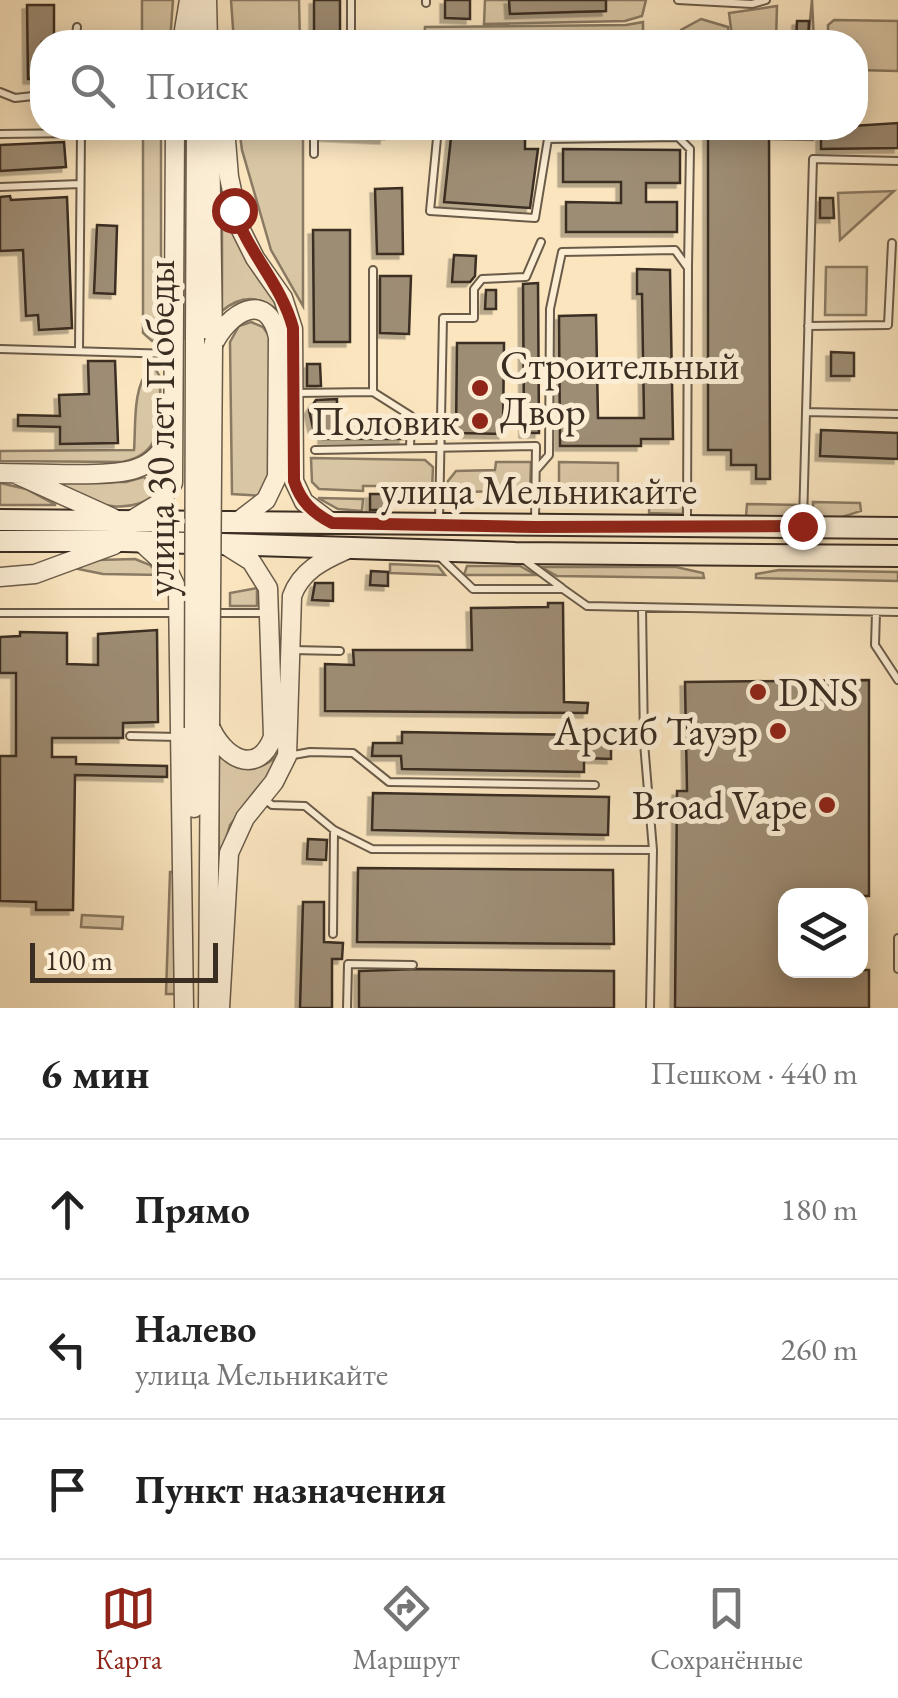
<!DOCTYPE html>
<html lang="ru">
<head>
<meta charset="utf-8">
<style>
  :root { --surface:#fff; --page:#f2f2f2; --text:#222; --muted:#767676; --line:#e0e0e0; --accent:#8f2418 }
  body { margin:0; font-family:"EB Garamond",serif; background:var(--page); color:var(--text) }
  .controls { position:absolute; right:30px; bottom:30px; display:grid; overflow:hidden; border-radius:20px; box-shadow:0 5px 25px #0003 }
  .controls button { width:90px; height:90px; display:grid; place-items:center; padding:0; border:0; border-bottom:2px solid var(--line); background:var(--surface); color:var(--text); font:50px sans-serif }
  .scale { position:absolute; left:30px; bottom:25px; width:188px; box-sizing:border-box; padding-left:10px; border:5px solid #3a2d22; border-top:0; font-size:28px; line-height:35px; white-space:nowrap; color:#3a2d22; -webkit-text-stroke:8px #fceed5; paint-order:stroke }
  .stop { position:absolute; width:30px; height:30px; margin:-22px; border:8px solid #8f2418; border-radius:50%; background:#fff }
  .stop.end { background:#8f2418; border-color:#fff; box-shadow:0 2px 10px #0008 }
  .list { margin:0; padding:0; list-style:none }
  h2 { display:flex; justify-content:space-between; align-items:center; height:130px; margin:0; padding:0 40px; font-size:42px }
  h2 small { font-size:32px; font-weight:400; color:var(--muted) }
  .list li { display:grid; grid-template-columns:65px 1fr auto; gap:30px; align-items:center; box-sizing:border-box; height:140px; padding:0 40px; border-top:2px solid var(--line) }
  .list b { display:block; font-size:38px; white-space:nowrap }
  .list p { margin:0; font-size:32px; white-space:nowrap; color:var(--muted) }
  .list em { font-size:32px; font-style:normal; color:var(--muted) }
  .icon { flex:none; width:55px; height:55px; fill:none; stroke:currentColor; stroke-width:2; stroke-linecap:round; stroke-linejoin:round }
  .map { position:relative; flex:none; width:898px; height:1008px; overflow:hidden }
  .search { position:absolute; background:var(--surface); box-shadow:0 5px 25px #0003; left:30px; right:30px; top:30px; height:110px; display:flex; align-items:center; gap:25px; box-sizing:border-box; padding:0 35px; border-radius:40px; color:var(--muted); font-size:38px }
  .sheet { height:550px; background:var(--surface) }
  nav { display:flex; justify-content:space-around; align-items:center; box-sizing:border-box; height:140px; border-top:2px solid var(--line); background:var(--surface); font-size:28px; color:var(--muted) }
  nav a { display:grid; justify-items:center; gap:5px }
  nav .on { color:var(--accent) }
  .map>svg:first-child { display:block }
  .green { fill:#d9c6a4; stroke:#8a7a63; stroke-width:2.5 }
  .building { fill:#9e8d74; stroke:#3a2d22; stroke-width:2.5; filter:url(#shadow) }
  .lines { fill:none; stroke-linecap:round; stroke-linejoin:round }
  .service-casing { stroke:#6a5b49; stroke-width:10 }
  .tertiary-casing { stroke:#6a5b49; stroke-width:21 }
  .secondary-casing { stroke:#3a2d22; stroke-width:24 }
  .service { stroke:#fceed5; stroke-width:6 }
  .tertiary { stroke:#fceed5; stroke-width:18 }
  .secondary { stroke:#fceed5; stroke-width:20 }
  .tertiary-bridge-casing { stroke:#6a5b49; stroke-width:21; stroke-linecap:butt }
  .tertiary-bridge { stroke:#fceed5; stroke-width:18 }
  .route { stroke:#8f2418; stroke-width:12 }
  .poi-dot { fill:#8f2418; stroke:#fceed5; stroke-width:4 }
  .labels { text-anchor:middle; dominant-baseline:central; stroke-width:10; stroke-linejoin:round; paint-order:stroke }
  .poi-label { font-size:40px; fill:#3a2d22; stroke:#fceed5; text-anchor:end }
  .street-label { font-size:40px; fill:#3a2d22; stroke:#fceed5 }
</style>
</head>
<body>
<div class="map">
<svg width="898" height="1008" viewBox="0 0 898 1008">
  <defs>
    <filter id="shadow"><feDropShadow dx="-4.5" dy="4.5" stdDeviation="0" flood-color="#0004"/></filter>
  </defs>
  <rect width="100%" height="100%" fill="#fae5bf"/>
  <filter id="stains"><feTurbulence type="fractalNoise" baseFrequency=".002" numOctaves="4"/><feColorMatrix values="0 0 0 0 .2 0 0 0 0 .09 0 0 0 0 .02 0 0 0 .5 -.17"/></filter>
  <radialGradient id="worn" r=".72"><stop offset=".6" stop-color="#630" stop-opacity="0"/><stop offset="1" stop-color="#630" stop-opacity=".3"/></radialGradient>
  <path class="green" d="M142,0H173L170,42H142Z
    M231,0H299L300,42H282L280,38L279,42H234Z
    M485,0H509L510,13L605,11L606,0H646L642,16L625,21L484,24Z
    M812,0L814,42H774L770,37L732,36L729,13L777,6L776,41L808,42Z
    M701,19L728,27L729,41H676L681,30Z
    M834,20L898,21V71L856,70V42H828V25Z
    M643,22V42L424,40L425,27L626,25Z
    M143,128H161V334L158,340L152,341L143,333Z
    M239,128H303V306L271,250L242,150Z
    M769,128H814L813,140L769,139Z
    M222,178L235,236L283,315C264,297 243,293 222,311Z
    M894,191L840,240L838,193Z
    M826,267H867L866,315H825Z
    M251,322L263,327L270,337V479L263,496L232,494L230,342L239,326Z
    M150,369L156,370L160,377C160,413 167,454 122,462L0,461V451L134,450C136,427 132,386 150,369Z
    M311,458L425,460L433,467L432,491L391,490L390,486H363V491L319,489L312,482Z
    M496,462H531L530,491L446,492L448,481L456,471L495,470Z
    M559,462L618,463V489H559Z
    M144,477L159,493C119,522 86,498 46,482H126Z
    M0,483L26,489L56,505H0Z
    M635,484L684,486L683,514L649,513L650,493L634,492Z
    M318,498L363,499L362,511L338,509Z
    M813,502L860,503L861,511L836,519H817L813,515Z
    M747,504L800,505V518L746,517Z
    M135,559L150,565L160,575L103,574L73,568L98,560Z
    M390,564L438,566L445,575L390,573Z
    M467,566H520L536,575H464Z
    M541,567H676L703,573L704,578L557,576Z
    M779,570L898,572V581L756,578V574Z
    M257,588V606H230V593Z
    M218,753C235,774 259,773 278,755L270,774L230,825L219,864Z
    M170,872H182L179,994H166Z
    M82,915L123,917L122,929L81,927Z"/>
  <path class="building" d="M314,0H340V42H314Z
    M445,0H470V19L445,18Z
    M509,0H606V11L510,14Z
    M27,5H54V42H42V79H28Z
    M797,21H809L808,42L796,41Z
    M898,123V148L821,149V128Z
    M321,128H385L384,139L321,136Z
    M452,128H525V149H538L530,208L444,202Z
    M708,128H769L770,479H756V465H731V450H708Z
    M64,142L66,167L0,171V145Z
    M563,149L680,150V183H646V202H677V232H566V202L621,203V182H563Z
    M402,188L403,254H377L375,189Z
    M10,196L11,200L67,197L72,328L39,330L38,315L26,316L23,250L0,251V197Z
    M820,198H833L834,218H820Z
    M97,225L117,226L115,294L94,293Z
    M313,230H350V342H314Z
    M454,255L476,256L475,276L470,282H452Z
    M637,269L670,270L673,439H641V446H560L559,316L596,315L598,418H644L642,294H637Z
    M380,276H411L409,334L380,333Z
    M538,283L539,433H524L523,284Z
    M486,290H496V309H485Z
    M457,343H504L503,434L456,433Z
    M831,352L854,353V376H831Z
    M88,361H115L118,443L60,444V427L18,426V415L60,416L59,395L89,394Z
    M307,364H320L321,386H307Z
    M337,399V423L404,421L403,439H323V432L313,428L309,410L316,400Z
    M821,430L898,433V459L820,456Z
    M370,494H388V510H370Z
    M371,571L388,572V586L370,585Z
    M315,583H333V601L312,600Z
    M548,603H563L564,702L588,703L587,713L325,711V664L354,665L353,650H472L471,608L548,607Z
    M157,630L158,722L123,723V738H52V757H76V764L167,766V777L75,775L73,910H36V902L0,901V756H16V673H0V637L20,636V632L67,633V664L98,665V634Z
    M869,680V896H786V970H869V1008H675L677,791H687L685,682Z
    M402,732L584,735V742L611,743V759L584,758V772L402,769L401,756H372L373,743H402Z
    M373,793L609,797L608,835L372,830Z
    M308,839L327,840L326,860L307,859Z
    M358,868L613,870L614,944L357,942Z
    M303,902H324V942L343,943L342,959H332V1008H300Z
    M418,969L614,971V1008H359V971Z"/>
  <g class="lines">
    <g class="service-casing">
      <path id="service" d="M351,0V42
        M678,0L752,4L766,0
        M426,3V0
        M75,42L77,27
        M0,92L15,98L42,95
        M314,128V154
        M438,128L430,211L535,218L548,139L678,137L690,149L688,267
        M0,134L81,133L79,350
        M0,187L80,184
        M808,326L888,325L892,243
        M0,349L174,354
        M373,392L411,416L410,448
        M294,393L373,392V270
        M806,412L898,414
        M315,450L536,446L535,521
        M536,470L549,455L550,309L562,252L675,250L688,268L687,520
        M439,520L443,318H474V289L482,279L526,277L541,242
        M803,522L813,159L898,161
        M439,556L473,589H563L587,606L898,612
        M523,559L562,588
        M642,607L644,743L653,850
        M876,612L875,645L898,680
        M0,613H174
        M211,613H269
        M291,650L340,651
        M130,736L180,737
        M288,756L310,752L353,753L389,782L595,785
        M263,798L272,805L305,806L334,830L372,849L653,850L650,1008
        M333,934L334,830
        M898,938V969
        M347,1008L348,964L413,965"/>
    </g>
    <g class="tertiary-casing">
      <path id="tertiary" d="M207,0L208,42
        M196,5V42
        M182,42L189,0
        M210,128L213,339
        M225,128L229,177L240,228L255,258L283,298L293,329L294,481L304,502L332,523
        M195,338L196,128
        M213,345C228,313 267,288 278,337L277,477L266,500L236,523
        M0,473C32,473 108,478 135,469C154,463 166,448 172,430
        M18,475L113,518
        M130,521L158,504L173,483L175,128
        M141,542L165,564L178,591L184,1008
        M0,577L35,574L114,545
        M210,726C222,756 257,779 273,737L268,588L251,561L227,546
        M194,728V808
        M208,1008L210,732
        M220,1008L229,853L245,818L274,782L287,756L292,596C301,571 323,560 346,550"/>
    </g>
    <g class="secondary-casing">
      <path id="secondary" d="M0,520L898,528
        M0,541H125L515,553L898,556"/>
    </g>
    <use href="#service" class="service"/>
    <use href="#tertiary" class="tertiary"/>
    <use href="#secondary" class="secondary"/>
    <g class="tertiary-bridge-casing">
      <path id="tertiary-bridge" d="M210,726L213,345
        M194,728L195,338"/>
    </g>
    <use href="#tertiary-bridge" class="tertiary-bridge"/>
  </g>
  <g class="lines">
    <path class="route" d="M234,210C248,253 282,285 293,328L294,481C301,502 313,513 332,523L534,527L802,526"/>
  </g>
  <g class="poi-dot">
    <circle cx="480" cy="388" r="10"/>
    <circle cx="480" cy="421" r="10"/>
    <circle cx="758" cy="692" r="10"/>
    <circle cx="778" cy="731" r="10"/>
    <circle cx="827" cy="805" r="10"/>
  </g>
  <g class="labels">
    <g class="poi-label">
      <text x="500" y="365" text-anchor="start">Строительный<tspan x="500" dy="46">Двор</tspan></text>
      <text x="460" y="421">Половик</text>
      <text x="778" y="692" text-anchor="start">DNS</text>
      <text x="758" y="731">Арсиб Тауэр</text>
      <text x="807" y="805">Broad Vape</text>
    </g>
    <g class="street-label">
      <text transform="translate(160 428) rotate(-90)">улица 30 лет Победы</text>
      <text x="539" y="490">улица Мельникайте</text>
    </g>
  </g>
  <rect width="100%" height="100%" filter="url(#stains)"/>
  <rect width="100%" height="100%" fill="url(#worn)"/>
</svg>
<div class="controls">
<button><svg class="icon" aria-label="layers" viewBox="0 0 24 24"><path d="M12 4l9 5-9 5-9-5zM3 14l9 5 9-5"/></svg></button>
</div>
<div class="scale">100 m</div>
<div class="stop" style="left:234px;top:210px"></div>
<div class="stop end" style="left:802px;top:526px"></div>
<div class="search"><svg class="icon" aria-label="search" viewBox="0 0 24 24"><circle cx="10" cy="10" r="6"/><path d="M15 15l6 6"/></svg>Поиск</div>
</div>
<section class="sheet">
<h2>6 мин<small>Пешком · 440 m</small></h2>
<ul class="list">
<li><svg class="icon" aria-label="ahead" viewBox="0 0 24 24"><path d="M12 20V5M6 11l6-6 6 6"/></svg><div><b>Прямо</b></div><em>180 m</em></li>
<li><svg class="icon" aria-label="left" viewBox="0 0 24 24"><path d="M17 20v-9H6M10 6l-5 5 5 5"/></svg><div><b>Налево</b><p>улица Мельникайте</p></div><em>260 m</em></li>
<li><svg class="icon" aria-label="arrive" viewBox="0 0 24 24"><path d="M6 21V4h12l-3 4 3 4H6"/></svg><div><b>Пункт назначения</b></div></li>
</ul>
</section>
<nav>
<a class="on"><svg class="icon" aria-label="map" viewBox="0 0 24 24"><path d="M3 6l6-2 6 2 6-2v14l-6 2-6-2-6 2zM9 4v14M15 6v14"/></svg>Карта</a>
<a><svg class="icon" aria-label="directions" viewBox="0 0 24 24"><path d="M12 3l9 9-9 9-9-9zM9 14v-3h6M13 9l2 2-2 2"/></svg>Маршрут</a>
<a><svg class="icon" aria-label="saved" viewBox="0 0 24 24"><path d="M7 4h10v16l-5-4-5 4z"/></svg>Сохранённые</a>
</nav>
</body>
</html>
